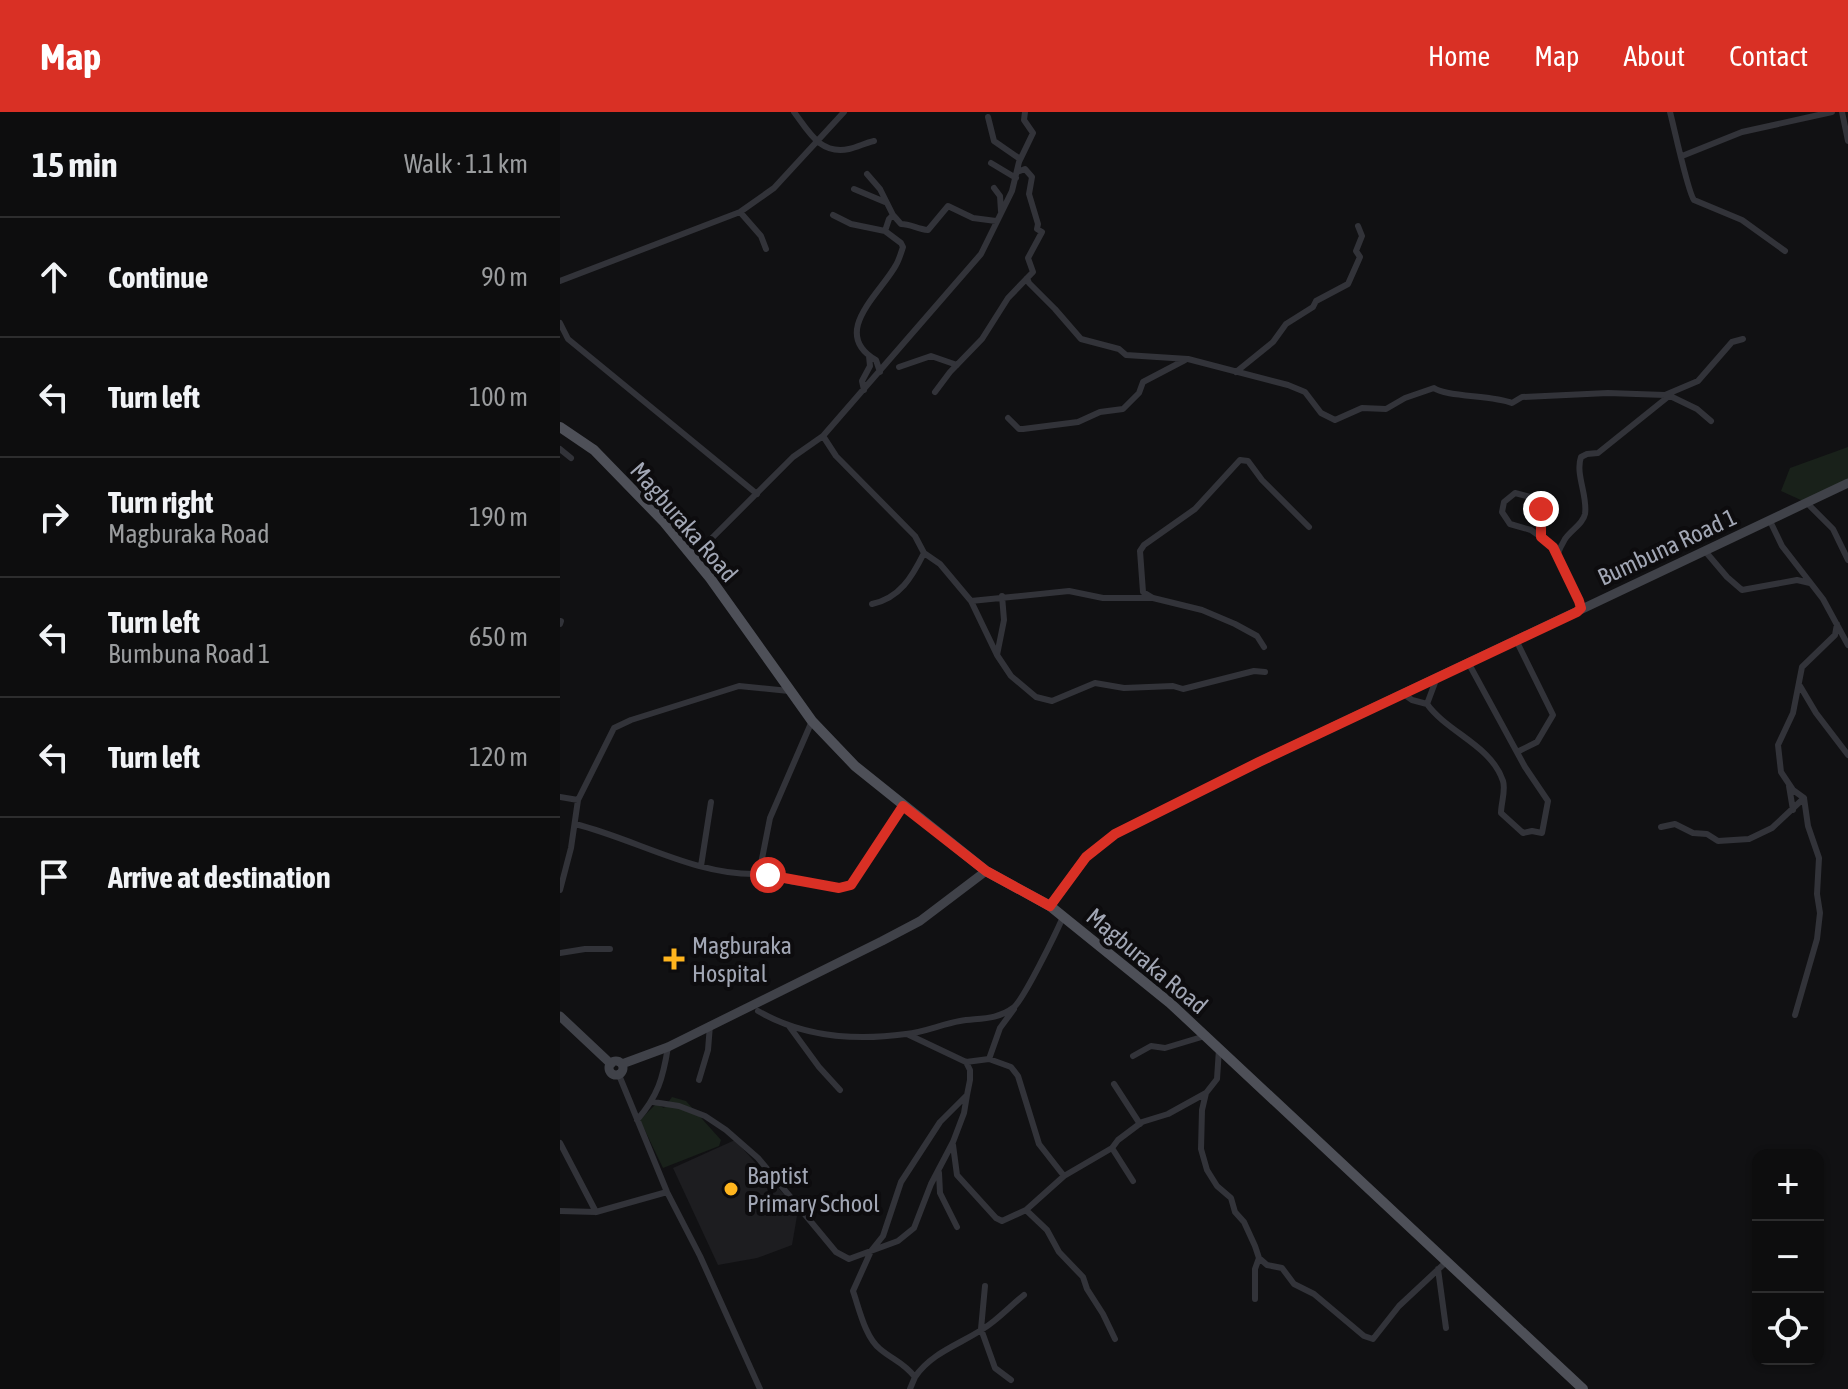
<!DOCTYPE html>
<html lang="en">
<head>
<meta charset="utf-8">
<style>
  :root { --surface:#0d0d0e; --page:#161617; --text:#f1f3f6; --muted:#9a9c9e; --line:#2d2d2e; --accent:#d93025 }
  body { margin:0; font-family:"Asap Condensed",sans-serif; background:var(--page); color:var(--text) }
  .controls { position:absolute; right:24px; bottom:24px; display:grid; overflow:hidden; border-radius:16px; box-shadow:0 2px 6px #0004 }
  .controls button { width:72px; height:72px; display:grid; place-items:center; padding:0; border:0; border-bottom:2px solid var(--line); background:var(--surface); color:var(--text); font:40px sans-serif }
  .stop { position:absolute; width:24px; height:24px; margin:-18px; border:6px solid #d93025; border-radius:50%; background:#fff }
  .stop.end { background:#d93025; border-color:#fff; box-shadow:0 2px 8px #0008 }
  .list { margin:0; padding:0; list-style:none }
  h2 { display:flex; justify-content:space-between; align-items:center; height:104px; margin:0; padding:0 32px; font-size:34px }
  h2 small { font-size:26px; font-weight:400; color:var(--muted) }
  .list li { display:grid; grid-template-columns:52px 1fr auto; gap:24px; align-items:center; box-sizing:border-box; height:120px; padding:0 32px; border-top:2px solid var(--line) }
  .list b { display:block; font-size:30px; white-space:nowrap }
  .list p { margin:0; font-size:26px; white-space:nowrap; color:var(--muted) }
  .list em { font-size:26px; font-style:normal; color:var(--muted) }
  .icon { flex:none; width:44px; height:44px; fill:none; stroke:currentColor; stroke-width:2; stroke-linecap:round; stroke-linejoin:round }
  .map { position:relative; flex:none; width:1288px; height:1277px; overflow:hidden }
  header { display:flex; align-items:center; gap:48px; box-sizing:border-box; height:112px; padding:0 40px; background:var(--accent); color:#fff }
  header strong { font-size:38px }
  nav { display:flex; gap:44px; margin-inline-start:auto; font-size:28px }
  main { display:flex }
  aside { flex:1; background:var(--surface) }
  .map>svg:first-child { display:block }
  .built { fill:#1d1d20 }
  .green { fill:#19211a }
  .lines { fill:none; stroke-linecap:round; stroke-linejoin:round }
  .street { stroke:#323339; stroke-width:6 }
  .secondary { stroke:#404249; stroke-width:9 }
  .primary { stroke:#4e5058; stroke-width:10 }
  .route { stroke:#d93025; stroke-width:10 }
  .poi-dot { fill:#ffb51e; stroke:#0d0c0e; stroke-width:3 }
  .labels { text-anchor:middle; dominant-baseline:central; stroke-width:8; stroke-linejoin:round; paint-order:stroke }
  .street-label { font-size:24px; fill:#a2a7b5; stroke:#0d0c0e }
  .poi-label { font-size:24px; fill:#a2a7b5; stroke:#0d0c0e; text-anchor:start }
</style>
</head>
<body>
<header>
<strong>Map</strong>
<nav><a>Home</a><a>Map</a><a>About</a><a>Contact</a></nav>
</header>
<main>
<aside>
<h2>15 min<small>Walk · 1.1 km</small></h2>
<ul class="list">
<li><svg class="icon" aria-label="ahead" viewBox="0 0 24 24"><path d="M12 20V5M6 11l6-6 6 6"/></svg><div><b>Continue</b></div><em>90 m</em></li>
<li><svg class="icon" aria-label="left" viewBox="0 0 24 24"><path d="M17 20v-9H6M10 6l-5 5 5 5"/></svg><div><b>Turn left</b></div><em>100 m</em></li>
<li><svg class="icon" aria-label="right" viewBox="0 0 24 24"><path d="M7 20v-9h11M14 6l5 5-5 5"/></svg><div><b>Turn right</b><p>Magburaka Road</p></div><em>190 m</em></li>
<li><svg class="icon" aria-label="left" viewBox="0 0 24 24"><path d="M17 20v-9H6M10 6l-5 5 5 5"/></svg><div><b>Turn left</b><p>Bumbuna Road 1</p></div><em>650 m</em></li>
<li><svg class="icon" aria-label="left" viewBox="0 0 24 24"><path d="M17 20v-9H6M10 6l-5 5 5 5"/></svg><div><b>Turn left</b></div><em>120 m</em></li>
<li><svg class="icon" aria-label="arrive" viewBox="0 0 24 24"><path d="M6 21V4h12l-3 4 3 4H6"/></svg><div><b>Arrive at destination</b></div></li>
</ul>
</aside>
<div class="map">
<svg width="1288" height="1277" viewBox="0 0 1288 1277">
  <rect width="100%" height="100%" fill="#111113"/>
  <path class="built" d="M175,1028L238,1098L232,1133L197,1146L158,1153L113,1056Z"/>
  <path class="green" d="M1288,335V368L1243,389L1221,379L1230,356Z
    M112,985L126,989L161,1028L159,1034L103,1056L80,1008L96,992L104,996Z"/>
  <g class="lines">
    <path class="street" d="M234,0C249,20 260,43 289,37C298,35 305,31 314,29
      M1110,0C1114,15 1128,81 1134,88L1182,108L1225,139
      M1282,0L1288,29
      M428,5L434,29L460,47
      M1122,44L1182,20L1272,0
      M431,51L456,66
      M434,76L440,84L441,99
      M294,77L325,90
      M180,100L201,124L206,137
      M273,103L291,112L325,119L329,107L333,103L320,77L307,62
      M333,103L341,112C351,112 357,117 368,118L388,94L413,106L436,109
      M467,166L469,171L495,197L521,227L559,237L566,243L628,247L728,273L745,280L761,301L775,308L802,296L826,297L845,286L874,276C885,285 934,283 952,291L962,285L1048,281L1105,283L1138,269L1172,230L1183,227
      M0,169L180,100L214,76L284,0
      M0,211L8,227L197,382
      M339,255L371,244L397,253
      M320,260L316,248C269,221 321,181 336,153C339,148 341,141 343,135L341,131L325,119
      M676,260L713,230L726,212L753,195L756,189L788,172L800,145L796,139L802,124L798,114
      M304,278L302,269L310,254L309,244
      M375,280L390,260L422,227L448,186L473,160L468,146L482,120L477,117L478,112L469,82L472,65L465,57L457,60
      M1108,283L1137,297L1151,309
      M448,306L459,317H463L518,310L540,300L563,297L579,281L583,270L625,248
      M263,324L276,344L355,424L364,441L380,452L411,489L509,479L543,486H593L642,498L675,512L697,524L704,535
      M0,337L11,346
      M1247,391L1273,417L1288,448
      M1210,409L1222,434L1263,487L1288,533
      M981,425V397L978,387L955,381L944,390L942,400L950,412L971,418L981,425L993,435L997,444C999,438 1002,432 1005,427C1011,418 1023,412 1025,402C1028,384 1015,362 1021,345L1027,342L1038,341L1109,284
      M1145,439L1167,465L1182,478L1237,468L1250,471
      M997,444L1019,489L1021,496L1019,498
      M132,446L233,345L263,324L421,142L452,79L459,50L473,21L464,8L465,0
      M442,484L444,508L437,543L451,564L476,585L492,589L535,571L564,576L613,574L623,577L694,559L705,560
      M593,486L583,480L580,439L584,433L635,397L680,348L688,349L702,368L749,415
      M411,489L437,543
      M312,492C340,486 352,465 364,441
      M0,512L1,509
      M876,568L867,592C888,621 931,633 943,669C946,678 941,691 941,701L963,721L972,719L982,721L988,689L965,655L909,552
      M1240,574L1256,601L1288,643
      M845,583L852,588L867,592
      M957,640L977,630L993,603L957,530
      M1229,674L1233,698
      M0,685L18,688
      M15,712C76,727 135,764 199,762L210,706L252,609
      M1101,715L1115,712L1133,721L1147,722L1158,729L1189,727L1212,716L1244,686L1233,678L1221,660L1218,633L1233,601L1242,555L1275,523L1277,512
      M141,754L151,690
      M199,762L234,770L286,775L291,773L343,694
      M0,778L11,736L18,688L54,616L71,608L179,574L229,579
      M0,841L25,837H50
      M198,899C243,925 295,929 346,922C365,920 382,912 400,909C419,906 437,908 453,896C463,889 496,821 503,805
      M1235,903L1257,827L1260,801L1257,782L1259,746L1248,714L1244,686
      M229,914L259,955L280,978
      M347,922L406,950L429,947L451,955L458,964L479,1032L504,1064
      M659,937L657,967L646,981L642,998L641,1037L647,1058L657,1074L671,1086L675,1100L684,1110L695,1134L699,1146L695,1157V1187
      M573,944L591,934L605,936L645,924
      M429,947L440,916L454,897
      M59,963L107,1080L140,1144L200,1277
      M139,968L148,938L150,913
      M554,972L580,1012
      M93,990L119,994L145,1004L166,1018L198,1046L276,1140L289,1147L338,1129L354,1116L371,1072L393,1030L404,1001L407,983
      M77,1008C98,984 103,966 108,935
      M0,1031L36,1100
      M393,1033L397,1063L436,1106L442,1109L466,1098L504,1064L552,1036L558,1028L582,1010L608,1002L646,981
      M552,1036L573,1069
      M379,1061L380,1081L397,1115
      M466,1098L487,1118L499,1140L523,1165L527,1177L543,1202L555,1227
      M0,1099L36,1100L107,1080
      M699,1146L707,1153L722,1156L734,1172L754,1182L804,1224L813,1227L839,1194L885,1151
      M878,1157L886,1216
      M425,1174L421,1217L435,1256L451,1268
      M355,1265C374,1237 409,1230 434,1209C444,1201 453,1192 464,1183
      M350,1277L355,1265C343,1250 333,1248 320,1237C305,1225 299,1196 293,1179L311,1139L323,1124L341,1070L380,1010L407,983L410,968V958L406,950"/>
    <path class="secondary" d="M490,794L526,745L555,722L699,650L1288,371
      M0,904L51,952
      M49 956a7 7 0 1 1 14 0a7 7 0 1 1-14 0Z
      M62,952L108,935L322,829L360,809L426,759"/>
    <path class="primary" d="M0,315L34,338L104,410L150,466L252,609L295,654L426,759L490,794L610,891L1023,1277"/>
  </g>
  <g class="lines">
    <path class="route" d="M208,763L279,776L291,773L343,694L426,759L490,794L526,745L555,722L699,650L1017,500L1021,496L1019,489L993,435L981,425V397"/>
  </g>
  <g class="poi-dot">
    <path d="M110 835h8v8h8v8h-8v8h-8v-8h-8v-8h8z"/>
    <circle cx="171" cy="1077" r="8"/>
  </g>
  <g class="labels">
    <g class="street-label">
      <text transform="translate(124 410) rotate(49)">Magburaka Road</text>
      <text transform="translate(1107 435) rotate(-25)">Bumbuna Road 1</text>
      <text transform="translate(587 849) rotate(40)">Magburaka Road</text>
    </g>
    <g class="poi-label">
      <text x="132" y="833">Magburaka<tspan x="132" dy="28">Hospital</tspan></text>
      <text x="187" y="1063">Baptist<tspan x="187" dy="28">Primary School</tspan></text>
    </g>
  </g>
</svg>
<div class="controls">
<button>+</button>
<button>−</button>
<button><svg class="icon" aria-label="locate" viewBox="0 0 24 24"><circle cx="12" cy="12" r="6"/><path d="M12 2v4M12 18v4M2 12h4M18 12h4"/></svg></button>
</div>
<div class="stop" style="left:208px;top:763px"></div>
<div class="stop end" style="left:981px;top:397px"></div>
</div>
</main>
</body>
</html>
